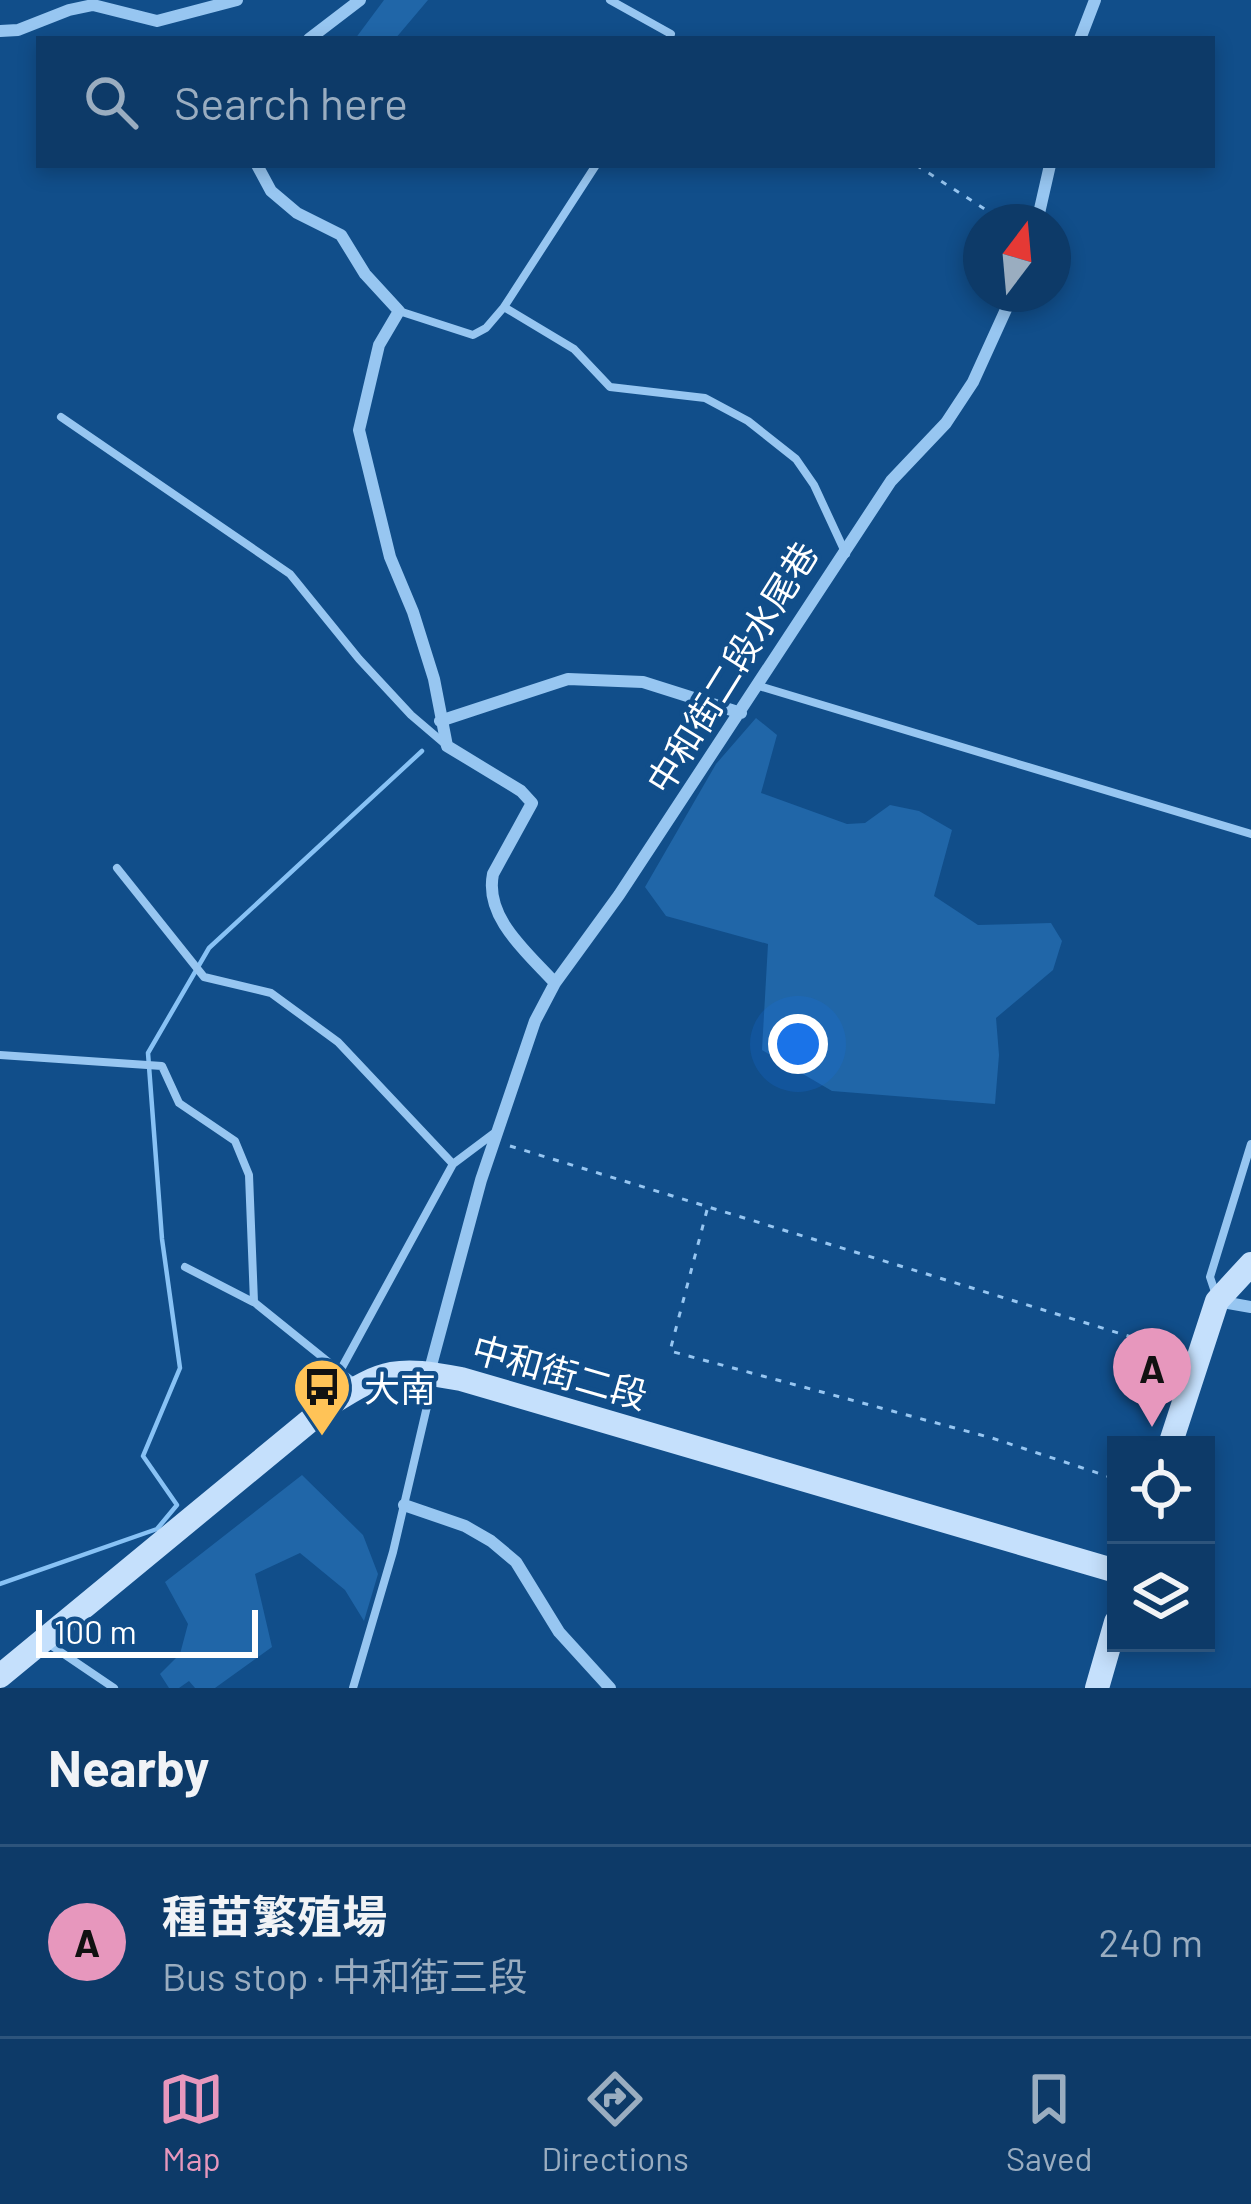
<!DOCTYPE html>
<html lang="en">
<head>
<meta charset="utf-8">
<style>
  :root { --surface:#0d3a68; --page:#16416e; --text:#f1f3f6; --muted:#9aadc0; --line:#2d547c; --accent:#e797bd }
  body { margin:0; font-family:Barlow,"Noto Sans TC",sans-serif; background:var(--page); color:var(--text) }
  .controls { position:absolute; right:36px; bottom:36px; display:grid; overflow:hidden; border-radius:0px; box-shadow:0 6px 18px #0003 }
  .controls button { width:108px; height:108px; display:grid; place-items:center; padding:0; border:0; border-bottom:3px solid var(--line); background:var(--surface); color:var(--text); font:60px sans-serif }
  .compass { position:absolute; left:963px; top:204px; width:108px; height:108px; border-radius:50%; background:var(--surface); box-shadow:0 6px 18px #0003; rotate:16deg }
  .scale { position:absolute; left:36px; bottom:30px; width:222px; box-sizing:border-box; padding-left:12px; border:6px solid #fff; border-top:0; font-size:33px; line-height:42px; white-space:nowrap; color:#fff; -webkit-text-stroke:9px #114e8a; paint-order:stroke }
  .you { position:absolute; left:798px; top:1044px; width:42px; height:42px; margin:-30px; border:9px solid #fff; border-radius:50%; background:#1a73e8; box-shadow:0 0 0 18px #1a73e833 }
  .badge { display:grid; place-items:center; width:78px; height:78px; border-radius:50%; background:var(--accent); color:#111; font-size:39px; font-weight:700 }
  .pin { position:absolute; translate:-50% -99px; filter:drop-shadow(0 3px 6px #0008) }
  .pin::after { content:''; position:absolute; top:63px; width:42px; height:36px; background:inherit; clip-path:polygon(0 0,100% 0,50% 100%) }
  .list { margin:0; padding:0; list-style:none }
  h2 { display:flex; justify-content:space-between; align-items:center; height:156px; margin:0; padding:0 48px; font-size:51px }
  h2 small { font-size:39px; font-weight:400; color:var(--muted) }
  .list li { display:grid; grid-template-columns:78px 1fr auto; gap:36px; align-items:center; box-sizing:border-box; height:192px; padding:0 48px; border-top:3px solid var(--line) }
  .list b { display:block; font-size:45px; white-space:nowrap }
  .list p { margin:0; font-size:39px; white-space:nowrap; color:var(--muted) }
  .list em { font-size:39px; font-style:normal; color:var(--muted) }
  .icon { flex:none; width:66px; height:66px; fill:none; stroke:currentColor; stroke-width:2; stroke-linecap:round; stroke-linejoin:round }
  .map { position:relative; flex:none; width:1251px; height:1688px; overflow:hidden }
  .search { position:absolute; background:var(--surface); box-shadow:0 6px 18px #0003; left:36px; right:36px; top:36px; height:132px; display:flex; align-items:center; gap:30px; box-sizing:border-box; padding:0 42px; border-radius:0px; color:var(--muted); font-size:45px }
  .sheet { height:348px; background:var(--surface) }
  nav { display:flex; justify-content:space-around; align-items:center; box-sizing:border-box; height:168px; border-top:3px solid var(--line); background:var(--surface); font-size:33px; color:var(--muted) }
  nav a { display:grid; justify-items:center; gap:6px }
  nav .on { color:var(--accent) }
  .map>svg:first-child { display:block }
  .green { fill:#2066a8 }
  .lines { fill:none; stroke-linecap:round; stroke-linejoin:round }
  .stream { stroke:#88c2f5; stroke-width:4.5 }
  .path { stroke:#97c6f1; stroke-width:3; stroke-dasharray:6 9; stroke-linecap:butt }
  .lane { stroke:#97c6f1; stroke-width:8 }
  .street { stroke:#97c6f1; stroke-width:12 }
  .secondary { stroke:#c5e0fc; stroke-width:24 }
  .labels { text-anchor:middle; dominant-baseline:central; stroke-width:9; stroke-linejoin:round; paint-order:stroke }
  .street-label { font-size:36px; fill:#fff; stroke:#114e8a }
  .poi-label { font-size:36px; fill:#fff; stroke:#114e8a; text-anchor:start }
</style>
</head>
<body>
<div class="map">
<svg width="1251" height="1688" viewBox="0 0 1251 1688">
  <rect width="100%" height="100%" fill="#114e8a"/>
  <path class="green" d="M384,0H428L395,39H355Z
    M756,718L777,735L761,793L847,824L865,823L890,805L919,811L952,830L934,896L978,925L1051,923L1062,941L1053,970L996,1018L999,1055L995,1104L832,1091L762,1050L768,944L666,916L645,887L716,764Z
    M302,1475L363,1535L378,1574L364,1621L345,1590L300,1553L255,1574L272,1647L215,1688H195L189,1681L179,1688H169L160,1674L180,1654L188,1624L165,1582Z"/>
  <g class="lines">
    <path class="stream" d="M0,1584L157,1529L177,1505L143,1456L180,1368L162,1239L148,1053L209,948L422,751"/>
    <path class="path" d="M916,165L1005,222
      M510,1146L1177,1351
      M707,1210L670,1351L992,1438L1116,1479"/>
    <path class="lane" d="M610,0L671,34L669,39
      M504,307L596,165
      M399,311L473,335L486,328L504,307L574,349L610,387L705,398L748,421L796,459L814,485L846,554
      M61,417L290,574L359,659L411,715L445,744
      M759,686L1251,834
      M117,868L204,977L271,993L338,1042L453,1164
      M0,1055L162,1066L179,1103L235,1141L249,1175L254,1302L357,1385
      M185,1267L253,1302
      M1215,1292L1210,1277L1251,1144
      M340,1371L453,1164L493,1134
      M49,1644L114,1688
      M353,1688L393,1552L429,1398V1376"/>
    <path class="street" d="M0,31L18,30L69,10L93,5L157,21L237,0
      M309,39L360,0
      M1080,39L1095,0
      M257,165L271,191L297,213L341,235L365,274L399,311L379,345L359,430L390,557L413,612L434,679L447,746L521,791L532,803L493,874C484,918 528,953 555,983
      M1037,222L1050,165
      M440,721L568,679L643,682L741,713
      M1217,1301L1251,1307
      M429,1373L481,1180L535,1021L555,983L619,895L891,481L946,423L973,382L1013,294
      M404,1505L465,1526L491,1541L516,1562L559,1632L610,1688"/>
    <path class="secondary" d="M1170,1445L1217,1301L1251,1264
      M0,1676L330,1404C385,1369 397,1367 461,1379L1116,1571
      M1097,1688L1116,1622"/>
  </g>
  <defs>
    <g id="bus-pin" transform="scale(3)"><path d="M0 17L-7.5 6A9.5 9.5 0 1 1 7.5 6Z" fill="#ffc357" stroke="#114e8a"/><path d="M-5-6H5V4H4V6H2V4H-2V6H-4V4H-5ZM-3.5-4V0h7V-4ZM-3.5 1.2v1.5H-2V1.2ZM2 1.2v1.5H3.5V1.2Z" fill="#111"/></g>
  </defs>
  <g fill-rule="evenodd">
    <use href="#bus-pin" x="322" y="1387"/>
  </g>
  <g class="labels">
    <g class="street-label">
      <text transform="translate(731 667) rotate(-58)">中和街二段水尾巷</text>
      <text transform="translate(560 1371) rotate(16)">中和街二段</text>
    </g>
    <g class="poi-label">
      <text x="364" y="1387">大南</text>
    </g>
  </g>
</svg>
<div class="controls">
<button><svg class="icon" aria-label="locate" viewBox="0 0 24 24"><circle cx="12" cy="12" r="6"/><path d="M12 2v4M12 18v4M2 12h4M18 12h4"/></svg></button>
<button><svg class="icon" aria-label="layers" viewBox="0 0 24 24"><path d="M12 4l9 5-9 5-9-5zM3 14l9 5 9-5"/></svg></button>
</div>
<svg class="compass" viewBox="-18 -18 36 36"><path d="M0-13l5 13h-10z" fill="#e53935"/><path d="M0 13l5-13h-10z" fill="#9aadc0"/></svg>
<div class="scale">100 m</div>
<div class="you"></div>
<div class="pin badge" style="left:1152px;top:1427px">A</div>
<div class="search"><svg class="icon" aria-label="search" viewBox="0 0 24 24"><circle cx="10" cy="10" r="6"/><path d="M15 15l6 6"/></svg>Search here</div>
</div>
<section class="sheet">
<h2>Nearby<small></small></h2>
<ul class="list">
<li><span class="badge">A</span><div><b>種苗繁殖場</b><p>Bus stop · 中和街三段</p></div><em>240 m</em></li>
</ul>
</section>
<nav>
<a class="on"><svg class="icon" aria-label="map" viewBox="0 0 24 24"><path d="M3 6l6-2 6 2 6-2v14l-6 2-6-2-6 2zM9 4v14M15 6v14"/></svg>Map</a>
<a><svg class="icon" aria-label="directions" viewBox="0 0 24 24"><path d="M12 3l9 9-9 9-9-9zM9 14v-3h6M13 9l2 2-2 2"/></svg>Directions</a>
<a><svg class="icon" aria-label="saved" viewBox="0 0 24 24"><path d="M7 4h10v16l-5-4-5 4z"/></svg>Saved</a>
</nav>
</body>
</html>
